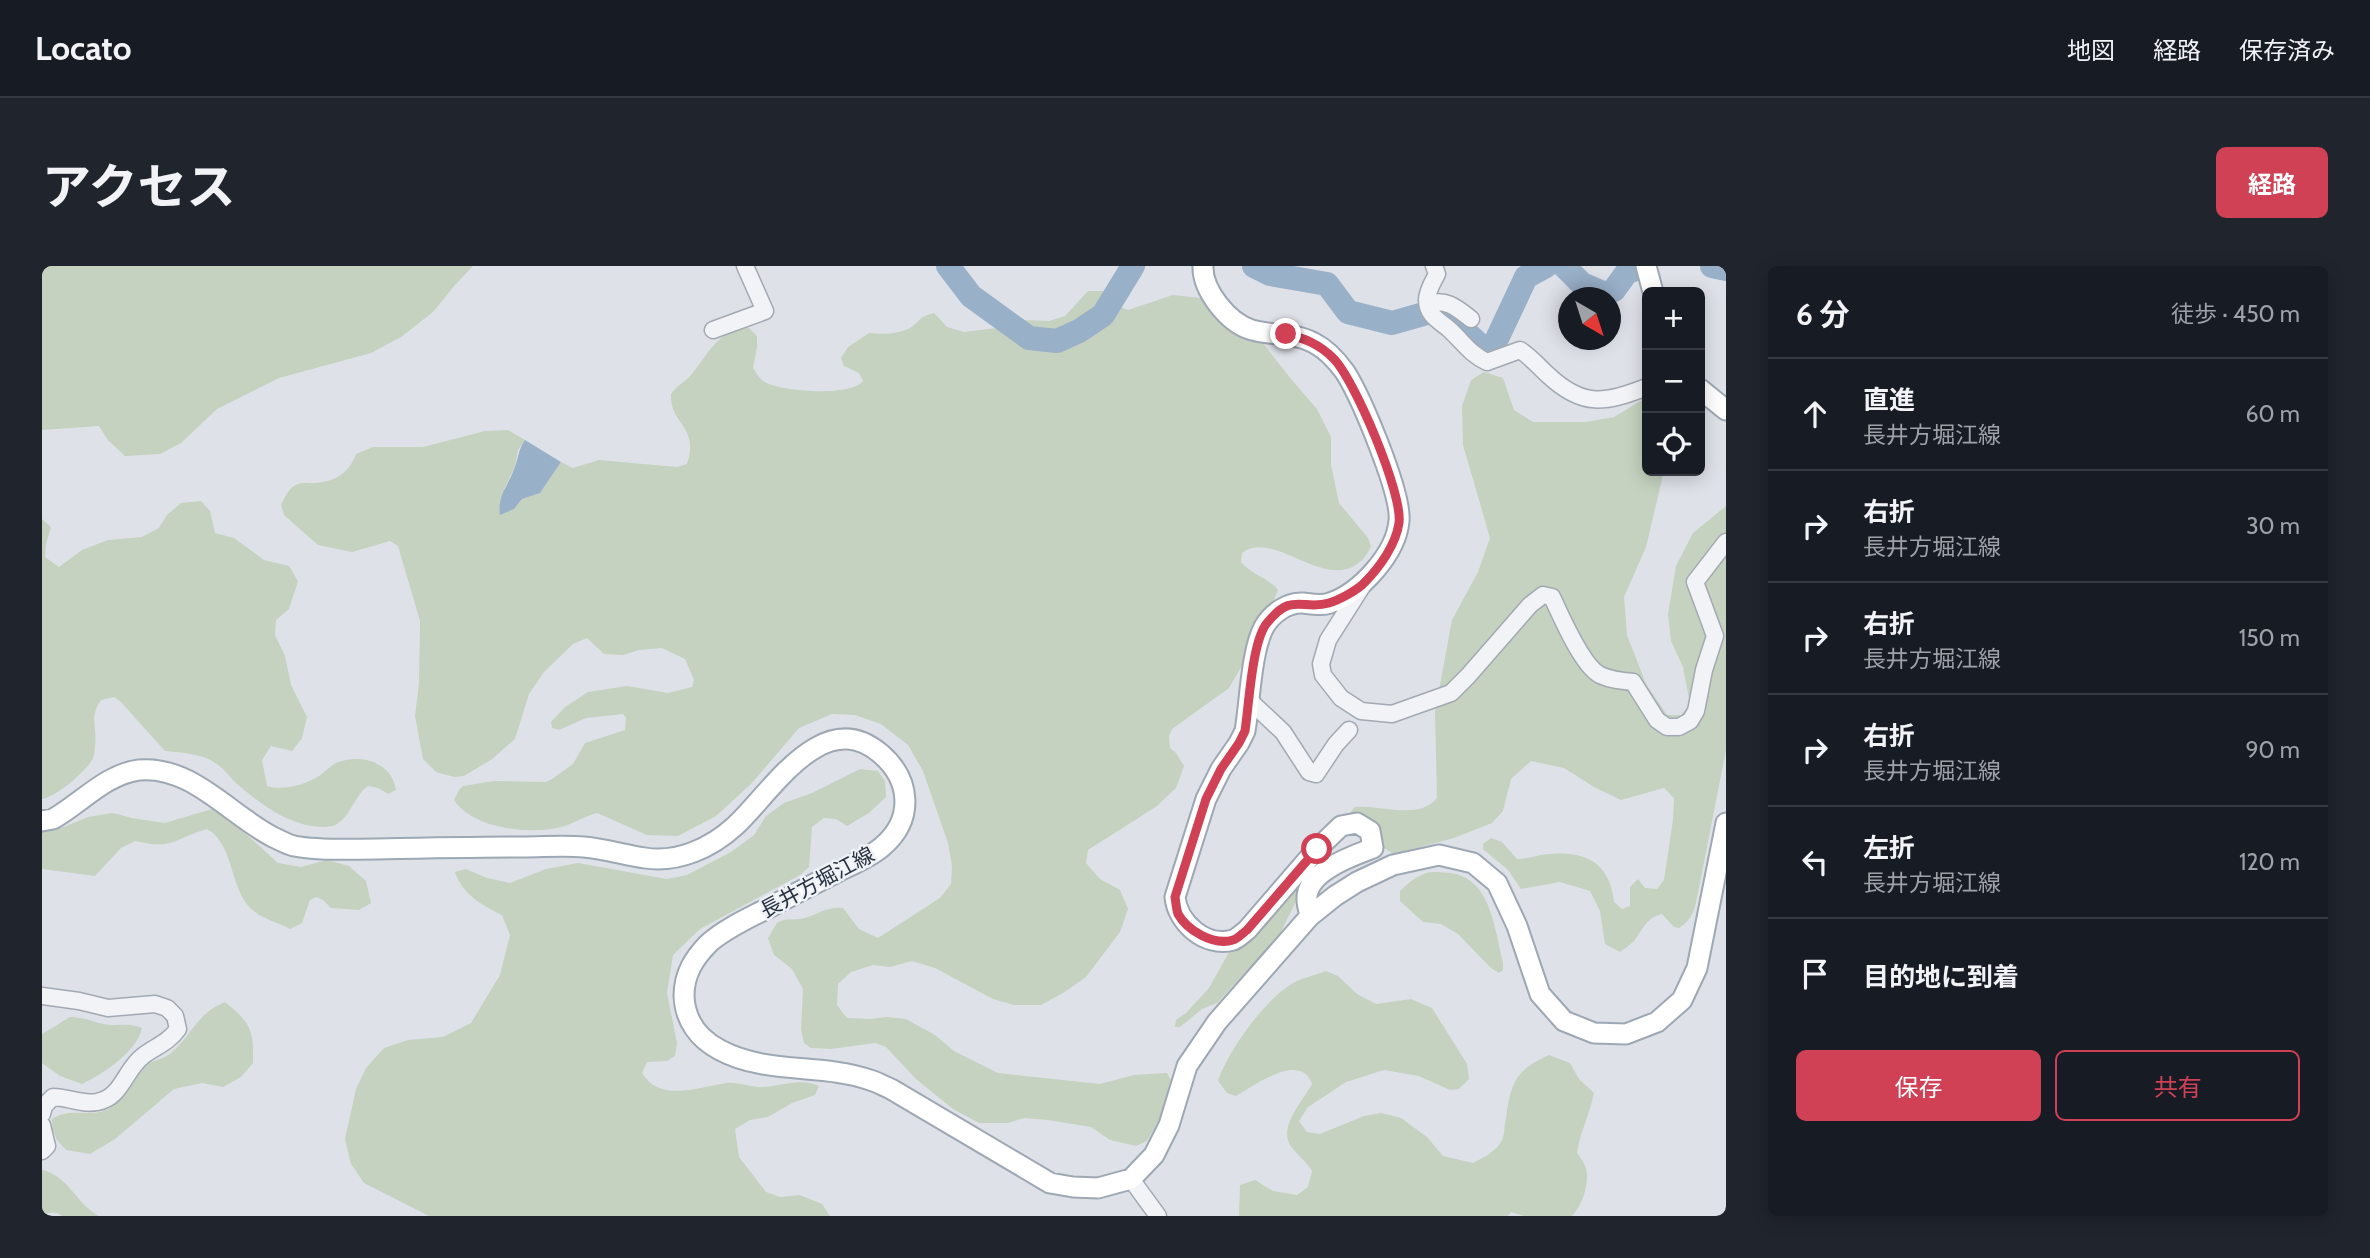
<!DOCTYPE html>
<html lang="ja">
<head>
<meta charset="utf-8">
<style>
  :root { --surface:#171b24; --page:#20242c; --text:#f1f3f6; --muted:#9ea1a6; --line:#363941; --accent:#d04156 }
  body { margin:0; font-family:Cabin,"Noto Sans JP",sans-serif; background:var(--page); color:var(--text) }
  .controls { position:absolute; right:21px; top:21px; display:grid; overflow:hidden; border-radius:10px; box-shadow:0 4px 18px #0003 }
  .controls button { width:63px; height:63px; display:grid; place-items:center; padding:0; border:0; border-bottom:2px solid var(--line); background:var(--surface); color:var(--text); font:35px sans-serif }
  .compass { position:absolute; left:1516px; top:21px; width:63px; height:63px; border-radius:50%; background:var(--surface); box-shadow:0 4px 18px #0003; rotate:141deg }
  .stop { position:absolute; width:21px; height:21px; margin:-16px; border:5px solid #d04156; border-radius:50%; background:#fff }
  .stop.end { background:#d04156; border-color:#fff; box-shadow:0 2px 7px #0008 }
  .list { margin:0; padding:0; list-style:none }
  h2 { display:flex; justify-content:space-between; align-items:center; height:91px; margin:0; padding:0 28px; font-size:30px }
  h2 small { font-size:23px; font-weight:400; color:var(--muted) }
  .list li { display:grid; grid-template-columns:46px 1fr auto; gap:21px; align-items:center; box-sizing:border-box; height:112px; padding:0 28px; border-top:2px solid var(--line) }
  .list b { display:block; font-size:26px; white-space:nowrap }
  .list p { margin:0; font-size:23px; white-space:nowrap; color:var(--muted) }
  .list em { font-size:23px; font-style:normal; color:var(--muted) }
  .actions { display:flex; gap:14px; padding:21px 28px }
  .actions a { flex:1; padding:16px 0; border:2px solid var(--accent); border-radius:10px; text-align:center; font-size:24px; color:var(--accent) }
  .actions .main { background:var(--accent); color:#fff }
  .icon { flex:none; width:38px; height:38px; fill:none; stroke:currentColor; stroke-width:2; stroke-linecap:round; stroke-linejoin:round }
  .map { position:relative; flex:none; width:1684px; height:950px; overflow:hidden; border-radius:10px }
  header { display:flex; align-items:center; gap:42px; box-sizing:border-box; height:98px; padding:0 35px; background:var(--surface); border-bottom:2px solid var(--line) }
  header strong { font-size:33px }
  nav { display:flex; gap:38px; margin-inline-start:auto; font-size:24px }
  .intro { display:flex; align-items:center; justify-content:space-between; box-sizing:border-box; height:168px; padding:0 42px }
  h1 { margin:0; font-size:49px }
  .button { padding:18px 32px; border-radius:10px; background:var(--accent); color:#fff; font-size:24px; font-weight:700 }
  main { display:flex; gap:42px; padding:0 42px }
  aside { flex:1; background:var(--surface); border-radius:10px; box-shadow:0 4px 18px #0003 }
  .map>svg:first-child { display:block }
  .green { fill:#c4d2bf }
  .water { fill:#99b0c9 }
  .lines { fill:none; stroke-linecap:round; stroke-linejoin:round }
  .river { stroke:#99b0c9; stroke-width:24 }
  .minor-casing { stroke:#a3a9b2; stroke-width:19 }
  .major-casing { stroke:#9ea7b4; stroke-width:23 }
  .minor { stroke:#f1f3f6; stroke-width:16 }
  .major { stroke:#fff; stroke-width:19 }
  .route { stroke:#d04156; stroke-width:9 }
  .labels { text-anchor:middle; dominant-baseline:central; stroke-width:5; stroke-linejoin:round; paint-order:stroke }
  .street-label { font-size:21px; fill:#27303f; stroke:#eef1f6 }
</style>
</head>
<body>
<header>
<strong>Locato</strong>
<nav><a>地図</a><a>経路</a><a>保存済み</a></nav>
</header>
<div class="intro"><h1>アクセス</h1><a class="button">経路</a></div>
<main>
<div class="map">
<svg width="1684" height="950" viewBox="0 0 1684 950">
  <rect width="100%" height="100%" fill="#dee2e8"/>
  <path class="green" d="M0,0H431L413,19L391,46L359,71L329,87L237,112L175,143L139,177L118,188L83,190L66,174L57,160L0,164Z
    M1046,25H1062L1078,41L1086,44L1131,29L1159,32L1202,53L1249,113L1275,143L1289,171V199L1297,237L1326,272L1329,280C1327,284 1324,291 1320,294C1285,329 1232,262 1200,287L1199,296C1210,309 1225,311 1236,324L1231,336L1215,355L1204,393L1187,422L1130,463L1127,470L1128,482L1134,487L1142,500L1134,522L1115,540L1046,584L1044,597L1058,613L1078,624L1086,643L1078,666L1044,711L1021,727L999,739H972L951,733L893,702L870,695L848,701L831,699L809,706L796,718L795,739L805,752L828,753L844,751L864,753L893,769L912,785L956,807L1058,818L1092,809L1125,807L1130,816L1119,850L1105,875L1094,880L1068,874L1049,861L1006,854L982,852L966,857H937L911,843L874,813L844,781L833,777L789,783L769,782L762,777L759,764L761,723L750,703L732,689L726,672C729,668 732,661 735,657C742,652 750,654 758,653C776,650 782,640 801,642L817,663L836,672L898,632L909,618L910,600L906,577L881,505L866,479L839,458L813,449L790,448L757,462L709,518L674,550L636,570L605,569L555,547C543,550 531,558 519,561C488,569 431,563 412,534L417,524L421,520L452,515L504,516L510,513L531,498L543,477L583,464L584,452L581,448L544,452L517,464L510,462L509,456L523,441L546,426L585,420L626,427L650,421L652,414L643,393L620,382L597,384L581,389L562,388L545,372L531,378L502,406L487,428L473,473L450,493L422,510L412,511L394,506L381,493L373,450L377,417L378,355L356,280L348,275L310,286L276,279L242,249L239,239C243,231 247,221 256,218C260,216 268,218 272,217C293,216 307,207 314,188L331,181H381L443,165L466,164L483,174L476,184L473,201L462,223L472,243L480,233L498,227L519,196L531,202L557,194L635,201L645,198C658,160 627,158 629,128C634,120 643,116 649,109C666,89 677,61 707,62L715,70V81L711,102C714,106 717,112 721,115C737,126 809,131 821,115L817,107L802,100L799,92L806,81L827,67C842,68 854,69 868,62C879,55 876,51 892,47L905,61L922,66L955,62L978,54L1007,55L1023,50Z
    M1442,106L1461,112L1472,144L1491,156H1544L1572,151L1605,131V205H1622L1604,281L1582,331L1585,369L1604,418L1625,449H1639L1648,438L1641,401L1629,375L1626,348L1634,300L1651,267L1684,240V484L1654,637C1651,648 1648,655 1637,662L1632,661L1620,648C1605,651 1601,663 1592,675C1588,679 1583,682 1578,686L1563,678L1558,645L1548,625L1518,616L1479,623L1466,604L1441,583V578L1449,572L1460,576L1475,593C1488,593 1497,588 1509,588C1545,585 1568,598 1572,636L1580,643L1588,640V621L1596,613L1603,622L1615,623L1622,614L1631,554L1632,532L1622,522L1579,534L1552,521L1522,502L1489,495L1469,513L1461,545L1450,557L1412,572L1352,588L1337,579L1307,548L1313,541C1337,538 1377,555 1395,532L1393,446L1410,354L1436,306L1448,272L1421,179L1420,140L1429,114Z
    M159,235L168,245L173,267L192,272L222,294L247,300L256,315L247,343L234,354L233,369L243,390L249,419L265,451L260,472L250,485L229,480L220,494L225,520C242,525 262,519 277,510C283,506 288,500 294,497C319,487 350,496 354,524L346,528L336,522L326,520C312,530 310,548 295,558C289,562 277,561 269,560C240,555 216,536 194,517C188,511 182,503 175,498C159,487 141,487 123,485L78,435L72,431L59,434C46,453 56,461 53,481C53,485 52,489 51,492C45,505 14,531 0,533V253L9,261L4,278L3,291L17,301L40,284L66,274L100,271L117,262L125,249L139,237Z
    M818,503L836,505L843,515L844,531L827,547L805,560L794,553L782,552L770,561L767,601L758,609L658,663L631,689L625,727L635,777L633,790L625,795L605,796L600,807C618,837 656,821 685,817C696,816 707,821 718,821C739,821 757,811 777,820L773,829L750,837L726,851L708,854L693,863L697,891L724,926L738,931L758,929L780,938L788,950H387L322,917L309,898L303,873L314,823L324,802L342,782L366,774L401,771L429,757L458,709L468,669L460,649C441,640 420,628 413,606L424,603L445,612L468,617L504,603L536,597L625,613L645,609L689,586L712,569L724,550L742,537L770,527Z
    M170,543L192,557L236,597L259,601L285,594L307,600L324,615L329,637L317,644L289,642L281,634L274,631L268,634L260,657L248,663C237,657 222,653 213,646C186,626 194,579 165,563C131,573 131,584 93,575L79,582L53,610L0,603V565L22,561L46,551L71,547L90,552L123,557Z
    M1278,595L1279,601L1256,631L1237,670L1175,737L1160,743L1138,761H1133L1134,754L1144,747L1167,722L1187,686L1208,669L1272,597Z
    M1388,606C1397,606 1408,606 1417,609C1450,620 1453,666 1461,696V704L1457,707L1449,702L1416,668L1399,658L1381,656L1358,635V625C1367,616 1376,609 1388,606Z
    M1284,705L1296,710L1315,728L1334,738L1369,733L1390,742L1425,798L1427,813L1417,823L1408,824L1377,810L1342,804L1304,816L1266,841L1257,855L1265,866L1278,868L1322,850L1339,847L1359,852L1385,871L1401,890L1431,897C1441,892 1455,885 1460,874C1463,868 1462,859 1464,852C1469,817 1473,804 1507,789L1528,797L1537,813L1552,827C1548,848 1538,866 1535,887C1538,891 1542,896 1544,902C1548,916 1540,940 1530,950H1482L1469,946L1466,950H1197L1198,919L1213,914L1231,925L1255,929L1266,921L1270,905C1264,895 1253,887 1248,879C1237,859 1261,835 1270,818C1259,785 1213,819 1194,830L1185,827L1176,815C1186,785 1222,735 1248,719C1258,712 1272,710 1284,705Z
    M183,736C209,757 212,764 211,797L199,811L181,821L160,817L132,823L73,873L48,888L24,884L15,874L10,862V853C31,839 51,855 71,840C84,830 92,814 102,802C111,792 120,795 129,787C152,767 153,749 183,736Z
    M28,751C41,751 49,755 61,758C76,761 85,756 100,762C94,787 62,807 40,818L18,810L0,797V768Z
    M0,904C26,909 35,939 57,950H20C14,945 7,946 0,950Z"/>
  <path class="water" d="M483,174L519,196L498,227L480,233L472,243L458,249C455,230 467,218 473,201C477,190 476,184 483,174Z"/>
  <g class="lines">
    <path class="river" d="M906,0L929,30L987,72L1015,75L1037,65L1061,49L1091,0
      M1212,0L1228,8L1285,18L1306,46L1350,57L1399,43L1442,83L1453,77L1484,11L1504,0
      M1522,0L1540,18L1563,28L1572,24L1585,6L1603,0
      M1670,0L1684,3"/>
    <g class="minor-casing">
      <path id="minor" d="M1392,0L1395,8C1391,16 1385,25 1385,34C1385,50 1398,55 1408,64C1421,76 1428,88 1445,96L1478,84C1489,91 1496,100 1506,109C1541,142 1563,137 1605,121
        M1386,38C1404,32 1415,42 1429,53
        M671,64L723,45L703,0
        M1321,319L1286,374L1279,398L1281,409L1299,432L1319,445L1350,448L1409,427L1426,410L1488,339L1501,329L1510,331C1519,350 1540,400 1558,409C1569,414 1579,415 1591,416L1615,454L1625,461H1637L1648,455L1654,445L1662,404L1673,370L1653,316L1684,276
        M1208,435L1241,466L1267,506L1274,508L1294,478L1307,464
        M0,730L37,735L66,742L113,738L125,742L133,750L136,763C126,777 114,780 101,790C83,803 80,832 55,836C40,839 26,831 11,831L2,840L0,848
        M0,859L5,880L0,885
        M1089,913L1116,950"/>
    </g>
    <g class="major-casing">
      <path id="major" d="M1161,0C1160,24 1186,57 1210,64C1231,70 1252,66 1272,77C1284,83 1295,95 1303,106C1319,131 1360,228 1357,255C1354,288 1318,327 1288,337C1280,340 1270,338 1261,337C1246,336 1230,347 1222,361C1209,385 1208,436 1203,465L1197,477L1179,503L1164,533L1133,631C1135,656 1163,682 1191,674C1195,673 1201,667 1205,664L1275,583L1299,560L1315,557L1328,565L1331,582C1310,590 1263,606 1265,634C1265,639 1267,645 1268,650
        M1604,0L1611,26
        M1658,123L1684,144
        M0,555L11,553C38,538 64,508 97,504C149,499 188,549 231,571C238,574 244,578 252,580C279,585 308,583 336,583C384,582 433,581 481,581C501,581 522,579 542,581C563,583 583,589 603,592C636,597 669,582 693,560C730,526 781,438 839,488C869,514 872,553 841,580C830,590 814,597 801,603C776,616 751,629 726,642C707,652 684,662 667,677C652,692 642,708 642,730C643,755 657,773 678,784C725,809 780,797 828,814C835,816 842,820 849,823L1008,917L1031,921L1056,922L1089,913L1112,889L1127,859L1145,800L1175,756L1268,650L1293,630L1315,616L1351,599L1397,589L1431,597L1455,617L1475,660L1498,728L1522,755L1552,767L1584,768L1615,756L1640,734L1655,702L1684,557"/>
    </g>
    <use href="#minor" class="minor"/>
    <use href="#major" class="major"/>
  </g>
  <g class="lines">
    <path class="route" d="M1244,68C1262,72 1277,78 1291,92C1312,112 1361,228 1357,257C1354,278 1338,301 1323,316C1316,324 1297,334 1287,337C1260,345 1251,325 1225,357C1210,375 1207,439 1203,465L1197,477L1179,503L1164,533L1133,631C1134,637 1134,642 1136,648C1145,664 1171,680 1191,674C1195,673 1201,667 1205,664L1275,583"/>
  </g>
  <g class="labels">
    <g class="street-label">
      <text transform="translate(775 616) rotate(-28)">長井方堀江線</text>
    </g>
  </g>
</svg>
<div class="controls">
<button>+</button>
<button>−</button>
<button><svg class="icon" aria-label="locate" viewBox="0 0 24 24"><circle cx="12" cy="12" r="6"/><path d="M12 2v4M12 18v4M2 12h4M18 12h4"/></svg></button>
</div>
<svg class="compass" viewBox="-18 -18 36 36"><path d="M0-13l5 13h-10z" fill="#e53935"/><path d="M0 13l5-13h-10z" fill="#9ea1a6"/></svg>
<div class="stop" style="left:1275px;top:583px"></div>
<div class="stop end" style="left:1244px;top:68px"></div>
</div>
<aside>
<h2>6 分<small>徒歩 · 450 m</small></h2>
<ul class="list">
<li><svg class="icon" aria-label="ahead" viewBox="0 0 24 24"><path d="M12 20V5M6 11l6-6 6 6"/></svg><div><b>直進</b><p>長井方堀江線</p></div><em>60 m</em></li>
<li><svg class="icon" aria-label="right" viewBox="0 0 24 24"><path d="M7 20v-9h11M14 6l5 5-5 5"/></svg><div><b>右折</b><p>長井方堀江線</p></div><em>30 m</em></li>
<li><svg class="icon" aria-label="right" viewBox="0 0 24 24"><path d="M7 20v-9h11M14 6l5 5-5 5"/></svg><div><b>右折</b><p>長井方堀江線</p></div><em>150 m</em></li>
<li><svg class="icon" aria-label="right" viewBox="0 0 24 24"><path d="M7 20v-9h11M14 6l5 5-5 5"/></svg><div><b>右折</b><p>長井方堀江線</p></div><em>90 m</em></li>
<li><svg class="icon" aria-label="left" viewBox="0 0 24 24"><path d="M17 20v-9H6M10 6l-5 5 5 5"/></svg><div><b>左折</b><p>長井方堀江線</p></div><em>120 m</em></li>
<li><svg class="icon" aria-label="arrive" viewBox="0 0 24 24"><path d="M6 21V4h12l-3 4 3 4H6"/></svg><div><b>目的地に到着</b></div></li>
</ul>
<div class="actions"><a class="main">保存</a><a>共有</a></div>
</aside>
</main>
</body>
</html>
